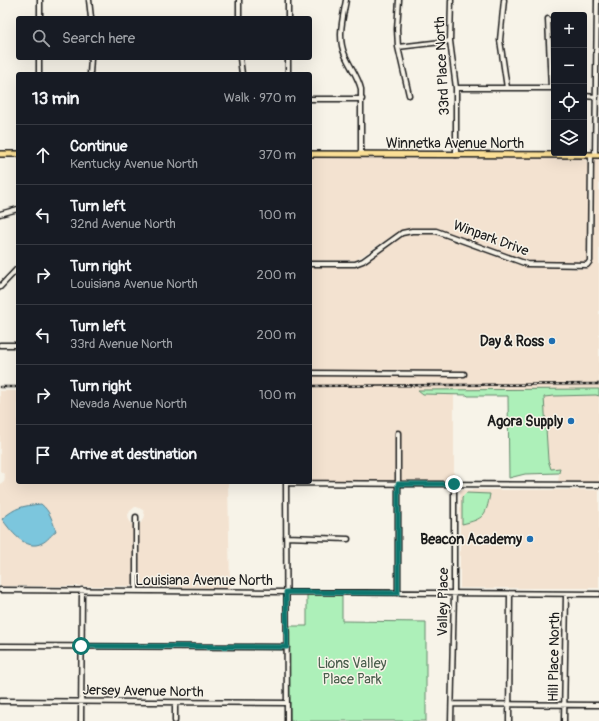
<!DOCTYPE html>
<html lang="en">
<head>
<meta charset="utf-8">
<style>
  :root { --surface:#171b24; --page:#242831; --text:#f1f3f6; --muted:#9ea1a6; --line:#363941 }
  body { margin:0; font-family:Pangolin,sans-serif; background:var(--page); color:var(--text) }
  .controls { position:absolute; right:12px; top:12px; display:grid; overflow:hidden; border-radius:4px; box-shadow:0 4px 16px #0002 }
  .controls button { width:36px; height:36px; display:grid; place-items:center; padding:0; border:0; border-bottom:1px solid var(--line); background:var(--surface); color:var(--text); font:20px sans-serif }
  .stop { position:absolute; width:12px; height:12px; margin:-9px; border:3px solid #0f766e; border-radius:50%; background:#fff }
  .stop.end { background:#0f766e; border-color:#fff; box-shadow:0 1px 4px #0008 }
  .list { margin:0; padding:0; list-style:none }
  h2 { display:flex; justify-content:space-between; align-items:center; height:52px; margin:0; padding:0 16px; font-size:17px }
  h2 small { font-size:13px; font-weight:400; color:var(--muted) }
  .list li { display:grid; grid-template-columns:26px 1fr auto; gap:12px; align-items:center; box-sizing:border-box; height:60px; padding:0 16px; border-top:1px solid var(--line) }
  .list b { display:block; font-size:15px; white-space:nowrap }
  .list p { margin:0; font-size:13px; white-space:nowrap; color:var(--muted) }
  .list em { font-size:13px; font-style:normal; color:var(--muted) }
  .icon { flex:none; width:22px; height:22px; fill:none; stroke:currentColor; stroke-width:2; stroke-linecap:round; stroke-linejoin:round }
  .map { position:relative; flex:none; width:599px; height:721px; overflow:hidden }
  .search { position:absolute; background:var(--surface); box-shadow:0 4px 16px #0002; left:16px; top:16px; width:296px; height:44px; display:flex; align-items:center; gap:10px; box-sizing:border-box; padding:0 14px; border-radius:4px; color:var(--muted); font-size:15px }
  .panel { position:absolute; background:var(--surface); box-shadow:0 4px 16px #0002; left:16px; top:72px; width:296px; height:412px; border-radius:4px }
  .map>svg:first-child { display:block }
  .built { fill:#f3e2d0 }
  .green { fill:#adf0b9; stroke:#64866a }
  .water { fill:#7cc6dd; stroke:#568290 }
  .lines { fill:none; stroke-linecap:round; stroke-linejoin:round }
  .minor-casing { stroke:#1c1c1c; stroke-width:7 }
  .major-casing { stroke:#1c1c1c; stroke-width:8 }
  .minor { stroke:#f7f3e8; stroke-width:4 }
  .major { stroke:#fbdf96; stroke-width:5 }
  .rail-casing { stroke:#1c1c1c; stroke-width:2.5 }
  .rail { stroke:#f7f3e8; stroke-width:1; stroke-dasharray:3; stroke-linecap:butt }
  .route { stroke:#0f766e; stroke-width:5 }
  .poi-dot { fill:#1f6fb2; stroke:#f7f3e8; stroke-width:1.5 }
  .labels { text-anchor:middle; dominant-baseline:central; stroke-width:3; stroke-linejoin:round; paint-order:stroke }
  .street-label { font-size:14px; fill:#1c1c1c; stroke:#f7f3e8 }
  .poi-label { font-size:14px; font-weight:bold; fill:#1c1c1c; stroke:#f7f3e8; text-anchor:end }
  .park-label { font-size:14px; fill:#485c4b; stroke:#f7f3e8 }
</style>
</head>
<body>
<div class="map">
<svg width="599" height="721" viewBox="0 0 599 721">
  <rect width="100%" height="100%" fill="#f7f3e8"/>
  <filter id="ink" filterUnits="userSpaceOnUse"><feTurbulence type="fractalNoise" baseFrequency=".025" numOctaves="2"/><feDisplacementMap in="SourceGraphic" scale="8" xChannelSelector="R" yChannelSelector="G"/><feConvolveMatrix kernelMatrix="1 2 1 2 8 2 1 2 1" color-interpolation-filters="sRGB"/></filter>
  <g filter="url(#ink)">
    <path class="built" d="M310,158L585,159L588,163L587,260L584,263L530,262L438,229H409L395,234L356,260L310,261Z
      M595,159H599V389L418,390L423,394L454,395V481H310V267H355L366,262L403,236L411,234H434L525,267L586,269L590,266L593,260V163Z
      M0,391H18V482H228L230,588L141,587L140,586L139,525L144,519L145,515L143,510L137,507H135L130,511L128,515L129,520L134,527V584L133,586H0V484L4,481L5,477L4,474L0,471Z
      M596,395L599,396V482H558L560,468L551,469L548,460L544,397L554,396Z
      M460,490H599V588H460Z"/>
    <path class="green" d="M599,389V396L596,395L554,396L544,397L548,460L551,469L560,468L559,473L525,474L509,478L508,396H468L467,395L423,394L418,390Z
      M466,493L490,494C486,516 484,519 462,524V497Z
      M307,595H342V621L426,622V721H290L289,626H307Z"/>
    <path class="water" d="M41,504C50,511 52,520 56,531C52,534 47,541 42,543C26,552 10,530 2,519C16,507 22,506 41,504Z"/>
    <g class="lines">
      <g class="minor-casing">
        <path id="minor" d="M89,0L91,18
          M346,0C343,18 337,38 345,55C350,67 358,76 361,89V154
          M399,0L397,29L398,47L409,95
          M451,0L450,41L456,88V155
          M504,0L500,40L507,88
          M40,18V0
          M239,18V0
          M288,18V0
          M548,19L551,88
          M398,47L450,41
          M240,58L242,74
          M39,74V58
          M90,74L91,58
          M288,74V58
          M456,88H554
          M584,96L596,97
          M310,99H362
          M595,155L597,0
          M0,214L18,209
          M310,264H355L363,261L402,233L412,231H436L527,264L587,265L590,261V259L591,156
          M0,287L18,268
          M0,345H18
          M310,373L464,374
          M398,433V593
          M286,482L287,721
          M286,483L599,485
          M136,517V590
          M286,537L348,539
          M0,590L599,594
          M0,646L287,647
          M0,701L287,703
          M175,703V721
          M452,704L599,705
          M81,721L82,590
          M451,721L454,593V484
          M509,721L510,594
          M564,721L566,594"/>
      </g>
      <g class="major-casing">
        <path id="major" d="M0,154H18
          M310,154L599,155"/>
      </g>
      <use href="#minor" class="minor"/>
      <use href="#major" class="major"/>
      <g class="rail-casing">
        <path id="rail" d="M310,386L599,384
          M0,387H18"/>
      </g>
      <use href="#rail" class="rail"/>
    </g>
  </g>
  <g class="lines" filter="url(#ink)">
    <path class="route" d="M81,646L287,647L286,592L398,593V484H454"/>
  </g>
  <g class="poi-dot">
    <circle cx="552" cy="341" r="4"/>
    <circle cx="571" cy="421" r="4"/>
    <circle cx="530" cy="539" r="4"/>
  </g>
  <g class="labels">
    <g class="street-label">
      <text transform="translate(442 66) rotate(-93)">33rd Place North</text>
      <text x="455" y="143">Winnetka Avenue North</text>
      <text transform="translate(491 238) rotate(20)">Winpark Drive</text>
      <text x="204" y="580">Louisiana Avenue North</text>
      <text transform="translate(443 602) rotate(-89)">Valley Place</text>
      <text transform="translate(554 657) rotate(-89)">Hill Place North</text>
      <text transform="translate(143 691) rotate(1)">Jersey Avenue North</text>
    </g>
    <g class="poi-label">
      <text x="544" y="341">Day &amp; Ross</text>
      <text x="563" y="421">Agora Supply</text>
      <text x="522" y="539">Beacon Academy</text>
    </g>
    <g class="park-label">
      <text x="352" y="663">Lions Valley<tspan x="352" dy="16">Place Park</tspan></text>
    </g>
  </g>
</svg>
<div class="controls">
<button>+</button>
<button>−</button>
<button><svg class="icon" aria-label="locate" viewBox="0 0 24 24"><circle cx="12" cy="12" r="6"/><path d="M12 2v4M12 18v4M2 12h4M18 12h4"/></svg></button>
<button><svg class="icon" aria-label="layers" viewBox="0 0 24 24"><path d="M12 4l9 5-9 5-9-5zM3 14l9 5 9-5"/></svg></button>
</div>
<div class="stop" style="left:81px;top:646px"></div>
<div class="stop end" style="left:454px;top:484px"></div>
<div class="search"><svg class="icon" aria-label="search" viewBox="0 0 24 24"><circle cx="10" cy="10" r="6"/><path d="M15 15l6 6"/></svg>Search here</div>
<section class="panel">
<h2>13 min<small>Walk · 970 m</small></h2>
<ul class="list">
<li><svg class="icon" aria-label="ahead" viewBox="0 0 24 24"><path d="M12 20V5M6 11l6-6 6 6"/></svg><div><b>Continue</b><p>Kentucky Avenue North</p></div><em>370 m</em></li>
<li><svg class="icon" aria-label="left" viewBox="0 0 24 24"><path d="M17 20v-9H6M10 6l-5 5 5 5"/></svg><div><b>Turn left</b><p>32nd Avenue North</p></div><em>100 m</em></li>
<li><svg class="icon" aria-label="right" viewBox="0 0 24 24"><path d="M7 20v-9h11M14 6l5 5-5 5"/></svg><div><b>Turn right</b><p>Louisiana Avenue North</p></div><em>200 m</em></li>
<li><svg class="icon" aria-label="left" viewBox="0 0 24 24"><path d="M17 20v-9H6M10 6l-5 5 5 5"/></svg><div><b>Turn left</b><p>33rd Avenue North</p></div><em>200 m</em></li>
<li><svg class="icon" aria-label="right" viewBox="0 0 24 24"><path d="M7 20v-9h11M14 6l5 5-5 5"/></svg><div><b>Turn right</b><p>Nevada Avenue North</p></div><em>100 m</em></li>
<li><svg class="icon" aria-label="arrive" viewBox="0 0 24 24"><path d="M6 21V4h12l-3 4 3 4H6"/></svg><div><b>Arrive at destination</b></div></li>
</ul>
</section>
</div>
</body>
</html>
